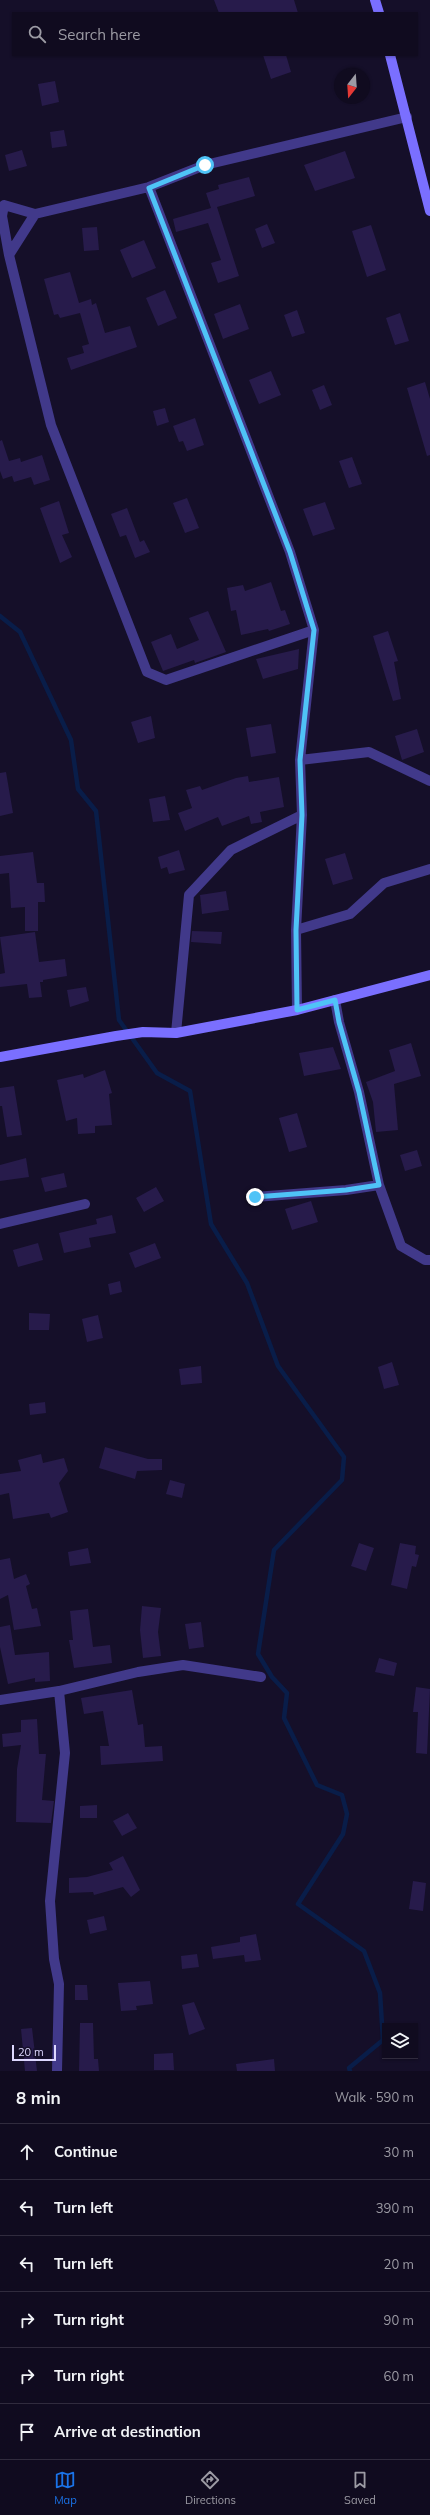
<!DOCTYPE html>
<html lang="en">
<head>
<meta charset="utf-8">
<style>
  :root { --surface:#100b1f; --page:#1e192c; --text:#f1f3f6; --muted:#9c9ba4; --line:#302b3d; --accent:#1a73e8 }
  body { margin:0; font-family:Mulish,sans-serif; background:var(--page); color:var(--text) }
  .controls { position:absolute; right:12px; bottom:12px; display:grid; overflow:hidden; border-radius:0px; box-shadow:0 1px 3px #0004 }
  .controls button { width:36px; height:36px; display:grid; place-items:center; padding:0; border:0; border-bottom:1px solid var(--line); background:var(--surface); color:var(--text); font:20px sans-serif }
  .compass { position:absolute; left:334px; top:68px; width:36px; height:36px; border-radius:50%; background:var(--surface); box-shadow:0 1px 3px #0004; rotate:197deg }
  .scale { position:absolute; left:12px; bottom:10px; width:44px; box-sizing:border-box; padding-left:4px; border:2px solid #ded8ff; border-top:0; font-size:11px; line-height:14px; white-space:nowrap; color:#ded8ff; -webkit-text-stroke:3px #150f29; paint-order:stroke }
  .stop { position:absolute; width:12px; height:12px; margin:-9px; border:3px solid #4fc3f7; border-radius:50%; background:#fff }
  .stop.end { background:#4fc3f7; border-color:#fff; box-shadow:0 1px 4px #0008 }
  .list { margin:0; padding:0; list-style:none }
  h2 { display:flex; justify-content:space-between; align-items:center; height:52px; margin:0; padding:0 16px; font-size:17px }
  h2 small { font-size:13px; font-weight:400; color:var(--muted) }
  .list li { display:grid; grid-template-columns:26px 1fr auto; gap:12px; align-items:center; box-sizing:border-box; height:56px; padding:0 16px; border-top:1px solid var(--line) }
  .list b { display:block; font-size:15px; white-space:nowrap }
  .list em { font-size:13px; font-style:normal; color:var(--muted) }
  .icon { flex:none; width:22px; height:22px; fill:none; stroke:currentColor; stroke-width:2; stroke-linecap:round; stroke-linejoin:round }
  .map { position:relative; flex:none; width:430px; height:2071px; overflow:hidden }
  .search { position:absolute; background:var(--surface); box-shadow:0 1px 3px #0004; left:12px; right:12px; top:12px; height:44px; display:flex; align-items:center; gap:10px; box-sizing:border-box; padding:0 14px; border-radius:0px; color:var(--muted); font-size:15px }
  .sheet { height:388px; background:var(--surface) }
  nav { display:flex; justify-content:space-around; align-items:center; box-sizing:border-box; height:56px; border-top:1px solid var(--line); background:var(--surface); font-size:11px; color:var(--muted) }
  nav a { display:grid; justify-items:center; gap:2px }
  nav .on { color:var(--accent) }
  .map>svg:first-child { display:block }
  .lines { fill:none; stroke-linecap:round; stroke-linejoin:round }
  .stream { stroke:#091d49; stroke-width:4.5 }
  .building { fill:#271b4b }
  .street { stroke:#41398a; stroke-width:10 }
  .secondary { stroke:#7a6fff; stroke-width:10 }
  .route { stroke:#4fc3f7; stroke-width:5 }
</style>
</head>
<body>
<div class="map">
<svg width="430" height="2071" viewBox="0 0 430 2071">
  <rect width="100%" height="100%" fill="#150f29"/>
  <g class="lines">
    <path class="stream" d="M0,616L20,632L71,740L78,789L96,811L119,1020L157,1073L190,1091L211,1224L247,1283L278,1366L344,1457L342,1480L274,1550L258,1654L272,1677L287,1693L284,1718L317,1785L342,1795L347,1814L343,1834L298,1904L364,1951L380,1993L383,2040L349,2068L350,2071"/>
  </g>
  <path class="building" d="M214,0H294L298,13H219Z
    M263,55H286L291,72L271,79Z
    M55,81L59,102L42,106L38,84Z
    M64,130L67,146L52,148L50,132Z
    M22,150L27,166L9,171L5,155Z
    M345,151L355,178L315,191L304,165Z
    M249,177L255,196L217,207L239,276L218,283L211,263L221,260L208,223L176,232L173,219L211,208L206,193L219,189L218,185Z
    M267,224L275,243L262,248L255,229Z
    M371,225L386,270L367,277L352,231Z
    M97,227L99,250L84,251L82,228Z
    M144,240L156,268L132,278L120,250Z
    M70,272L79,303L91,299L92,305L96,303L105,333L130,326L137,347L71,370L67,358L84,353L82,346L89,344L80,313L60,318L58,314L54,315L44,279Z
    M165,290L177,318L158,326L146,298Z
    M240,304L249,329L223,339L214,314Z
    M297,310L305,333L292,337L284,315Z
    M400,313L409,341L395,345L386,318Z
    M271,371L281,395L259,404L249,380Z
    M425,382L430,399V455L427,456L407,388Z
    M324,385L332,405L320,410L312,390Z
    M165,408L169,422L157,426L153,411Z
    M195,418L204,445L187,451L183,441L179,442L173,426Z
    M2,440L9,461L20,458L21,462L42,455L50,480L34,485L31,477L14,482L12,476L3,479L0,471V441Z
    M352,457L362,484L349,488L339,461Z
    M187,498L199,528L185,533L173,503Z
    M59,501L69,533L62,535L72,557L60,563L40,508Z
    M325,502L335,529L313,536L303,509Z
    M127,508L140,542L144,540L150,552L135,558L126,535L120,537L111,514Z
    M271,582L281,611L285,610L290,624L269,631L268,629L241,635L236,610L231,611L227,588L243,585L245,591Z
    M208,611L226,652L195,663L194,660L163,671L151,642L171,634L177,649L199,640L189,618Z
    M388,631L398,661L394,662L401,699L393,701L373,636Z
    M299,649L298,669L263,679L256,659Z
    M151,716L155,738L138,743L131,722Z
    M271,724L276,753L251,757L246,728Z
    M417,729L424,752L402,760L395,736Z
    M6,772L13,813L0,816V773Z
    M248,776L249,782L279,777L284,807L260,812L262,822L251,824L249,816L222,826L218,817L185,831L178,813L192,808L186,790L200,786L202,790L236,778Z
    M165,796L170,820L153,822L149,799Z
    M179,850L185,870L169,874L167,867L161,869L158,857Z
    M33,852L37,883H44L45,902H38V931H25V907L11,908L9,873L0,874V856Z
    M345,853L353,879L333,885L325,859Z
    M226,891L229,910L202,914L200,895Z
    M192,931L222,932L221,944L191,942Z
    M35,932L39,962L65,959L67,976L43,980V982H40L42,997L29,998L27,984L0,987V974L5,973L0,937Z
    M86,987L89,1001L70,1007L67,990Z
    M411,1043L421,1076L394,1084L398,1130L376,1132L373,1102L366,1082L395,1071L389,1050Z
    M333,1047L341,1069L304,1076L299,1053Z
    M105,1070L112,1093L109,1094L112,1125L95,1126V1133L78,1134L77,1118L66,1121L57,1080L83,1074L84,1078Z
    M14,1086L22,1135L7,1137L2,1106H0V1088Z
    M297,1113L307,1147L289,1152L279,1118Z
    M417,1150L422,1166L405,1171L400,1155Z
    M26,1158L29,1177L0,1181V1165Z
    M64,1173L67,1187L45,1192L41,1178Z
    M156,1187L164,1201L144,1212L136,1198Z
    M311,1201L318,1222L292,1230L285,1209Z
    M112,1215L116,1233L89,1238L91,1247L64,1253L59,1233L97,1224L96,1219Z
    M38,1243L43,1260L18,1267L13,1250Z
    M155,1243L161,1258L135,1268L129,1253Z
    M120,1281L122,1292L110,1295L108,1284Z
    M29,1313L50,1314L49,1330H29Z
    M98,1315L103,1338L87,1342L82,1319Z
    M392,1362L399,1385L384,1389L378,1367Z
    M201,1366L202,1383L181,1385L179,1369Z
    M45,1402L46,1413L30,1415L29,1404Z
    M105,1447L148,1459H162V1470L137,1471L135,1479L99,1468Z
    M41,1454L43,1463L64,1458L68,1471L59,1483L68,1512L51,1518L49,1513L13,1519L9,1493L0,1495V1474L21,1471L18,1460Z
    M170,1480L185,1484L182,1498L166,1494Z
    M359,1543L374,1548L366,1571L351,1566Z
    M400,1543L416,1546L415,1554L419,1555L416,1567L412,1566L407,1589L391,1585Z
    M88,1548L91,1563L70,1566L68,1552Z
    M10,1558L14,1579L26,1574L30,1584L26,1586L32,1609L37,1608L41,1626L14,1630L8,1595L0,1599V1560Z
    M142,1606L161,1608L158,1632L161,1656L143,1658L140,1630Z
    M88,1609L93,1647L110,1645L112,1663L74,1668L69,1640H73L70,1611Z
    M201,1622L204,1647L189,1649L185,1624Z
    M10,1625L15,1655L49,1652L50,1681L35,1682V1678L8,1684L0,1647V1627Z
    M379,1658L397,1663L394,1676L375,1672Z
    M416,1687L430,1689L427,1754L416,1753L418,1712H413Z
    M132,1690L138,1725L143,1724L145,1747L162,1746L163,1761L101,1765L100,1746H109L103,1711L84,1714L81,1698Z
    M37,1719L39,1754H46L42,1800L54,1801L51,1823L16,1822L17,1769L21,1745L3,1747L2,1734L21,1732V1720Z
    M97,1805V1818H80V1806Z
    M128,1813L137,1828L122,1836L113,1821Z
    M123,1856L140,1890L131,1897L123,1887L94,1895L93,1892L69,1893V1878L87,1877L113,1870L109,1863Z
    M413,1881L426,1883L423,1911L409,1909Z
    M104,1916L107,1930L90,1934L87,1920Z
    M256,1934L261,1960L245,1962L244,1955L213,1959L211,1947L240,1942V1937Z
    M197,1954L199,1967L182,1969L181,1956Z
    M150,1981L153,2004L136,2006L137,2010L121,2011L118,1983Z
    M75,1985H87L88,2000H75Z
    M194,2002L205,2029L189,2035L182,2005Z
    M80,2023H93L94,2059H98L99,2071H79Z
    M32,2028L37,2071H25L21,2029Z
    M173,2053L174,2070H154V2054Z
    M274,2059L275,2071H237L236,2064Z"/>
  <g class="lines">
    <path class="street" d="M149,187L35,214L9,255L51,425L147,672L166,680L314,630
      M9,255L2,216L4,205L35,214
      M300,760L369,752L430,781
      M296,930L350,914L384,883L430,869
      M335,1000L339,1022L359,1092L379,1185L401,1246L425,1260H430
      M297,1010L296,930L302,815L300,760L314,630L290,552L149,187L205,165L407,117
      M176,1033L189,895L231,850L302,815
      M255,1197L346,1190L379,1185
      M0,1224L85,1204
      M0,1700L59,1691L138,1672L183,1665L261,1677
      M57,2071L59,1984L54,1959L50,1901L65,1753L59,1691"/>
    <path class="secondary" d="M375,0L379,13
      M390,55L430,211
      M0,1057L116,1036L143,1032L176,1033L297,1010L430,975"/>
  </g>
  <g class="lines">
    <path class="route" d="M205,165L149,188L290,552L314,630L300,760L302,815L296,930L297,1010L335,1000L339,1022L359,1092L379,1185L346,1190L255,1197"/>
  </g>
</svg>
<div class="controls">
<button><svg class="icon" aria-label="layers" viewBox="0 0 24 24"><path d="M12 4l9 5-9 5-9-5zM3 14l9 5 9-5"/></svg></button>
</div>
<svg class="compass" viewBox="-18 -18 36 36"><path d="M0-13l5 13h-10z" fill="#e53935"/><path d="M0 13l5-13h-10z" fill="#9c9ba4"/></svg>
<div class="scale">20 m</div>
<div class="stop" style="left:205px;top:165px"></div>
<div class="stop end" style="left:255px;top:1197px"></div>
<div class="search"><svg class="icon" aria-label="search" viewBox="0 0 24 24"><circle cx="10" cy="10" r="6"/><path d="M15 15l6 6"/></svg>Search here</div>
</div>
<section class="sheet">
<h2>8 min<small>Walk · 590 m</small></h2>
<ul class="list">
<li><svg class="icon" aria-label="ahead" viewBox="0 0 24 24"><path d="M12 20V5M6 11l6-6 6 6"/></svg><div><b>Continue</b></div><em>30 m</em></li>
<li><svg class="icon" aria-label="left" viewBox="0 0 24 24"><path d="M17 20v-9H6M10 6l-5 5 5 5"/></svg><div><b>Turn left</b></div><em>390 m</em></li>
<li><svg class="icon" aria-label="left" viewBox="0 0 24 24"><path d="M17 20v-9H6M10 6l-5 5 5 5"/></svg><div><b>Turn left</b></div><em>20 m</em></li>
<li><svg class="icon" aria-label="right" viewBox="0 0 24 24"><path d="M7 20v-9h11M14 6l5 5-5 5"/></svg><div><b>Turn right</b></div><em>90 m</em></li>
<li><svg class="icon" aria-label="right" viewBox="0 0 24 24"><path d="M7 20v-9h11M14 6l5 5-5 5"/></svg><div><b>Turn right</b></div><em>60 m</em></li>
<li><svg class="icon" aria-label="arrive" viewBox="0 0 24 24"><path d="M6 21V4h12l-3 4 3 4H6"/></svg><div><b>Arrive at destination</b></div></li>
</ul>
</section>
<nav>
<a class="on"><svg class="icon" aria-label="map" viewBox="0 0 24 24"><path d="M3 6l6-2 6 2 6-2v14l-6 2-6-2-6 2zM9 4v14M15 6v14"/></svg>Map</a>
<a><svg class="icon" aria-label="directions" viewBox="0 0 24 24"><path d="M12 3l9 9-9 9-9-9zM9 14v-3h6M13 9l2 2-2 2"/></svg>Directions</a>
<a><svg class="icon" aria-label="saved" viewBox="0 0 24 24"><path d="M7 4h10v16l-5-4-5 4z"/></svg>Saved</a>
</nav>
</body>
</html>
